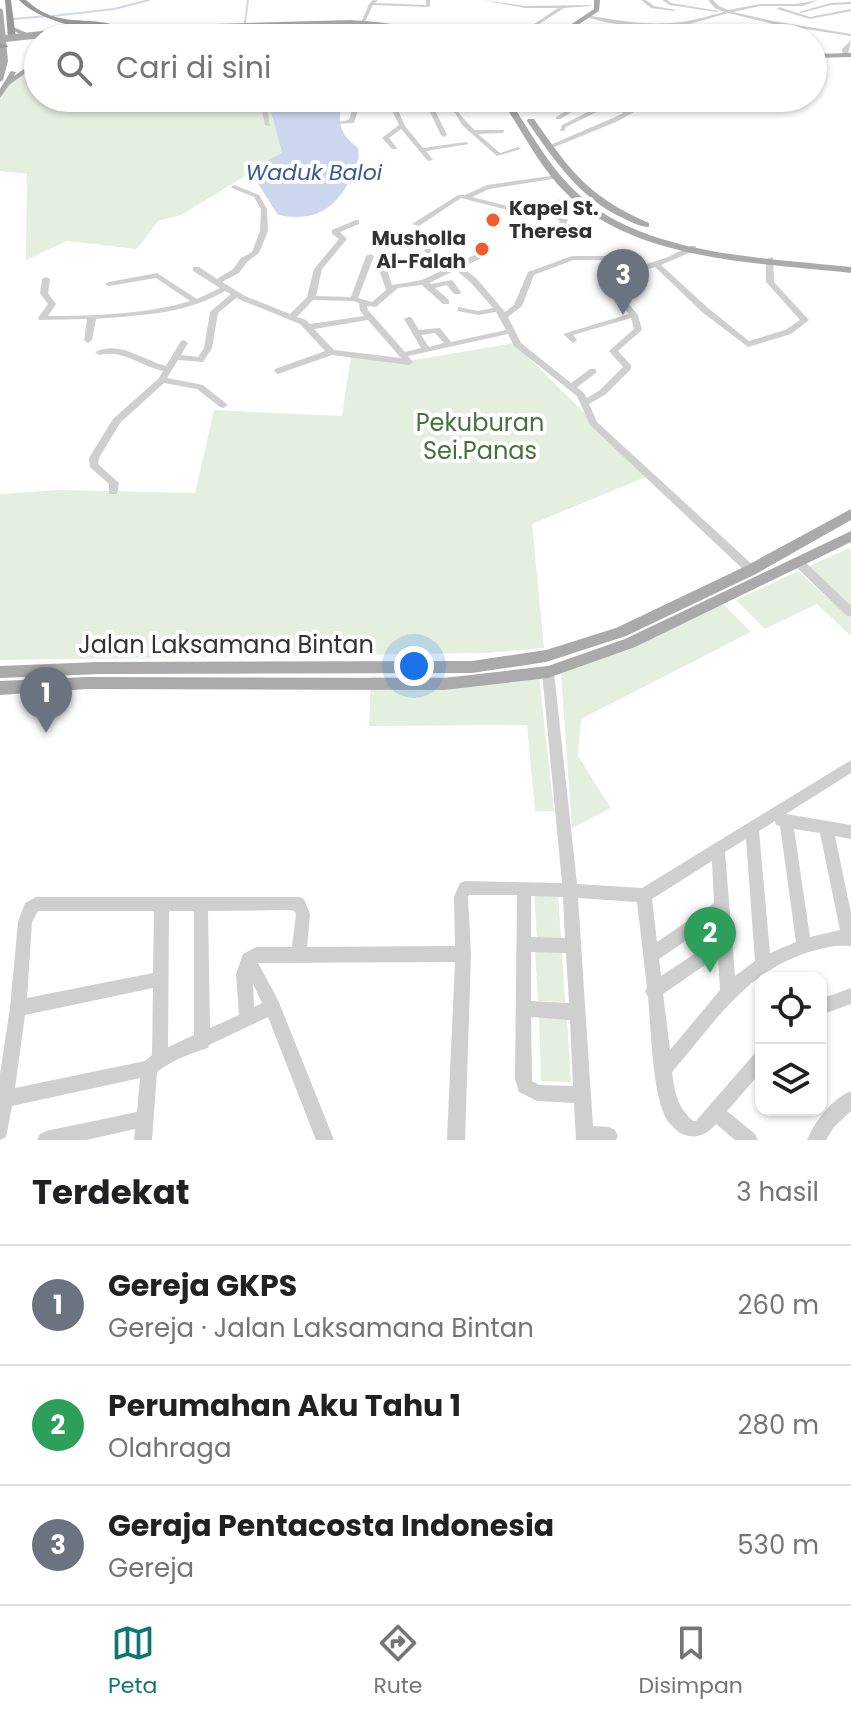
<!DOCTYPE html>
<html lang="id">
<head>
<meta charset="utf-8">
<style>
  :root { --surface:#fff; --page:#f2f2f2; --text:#202124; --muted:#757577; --line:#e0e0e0; --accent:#0f766e }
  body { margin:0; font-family:Poppins,sans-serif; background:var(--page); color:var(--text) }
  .controls { position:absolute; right:24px; bottom:24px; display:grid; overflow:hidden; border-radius:16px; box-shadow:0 2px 6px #0004 }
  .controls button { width:72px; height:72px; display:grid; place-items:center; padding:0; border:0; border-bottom:2px solid var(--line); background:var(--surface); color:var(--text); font:40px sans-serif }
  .you { position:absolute; left:414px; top:666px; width:28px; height:28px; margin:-20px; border:6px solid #fff; border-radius:50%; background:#1a73e8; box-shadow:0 0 0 12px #1a73e833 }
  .badge { display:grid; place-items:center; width:52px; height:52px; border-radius:50%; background:var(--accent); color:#fff; font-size:26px; font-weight:700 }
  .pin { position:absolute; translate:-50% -66px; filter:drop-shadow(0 2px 4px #0008) }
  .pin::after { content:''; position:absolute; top:42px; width:28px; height:24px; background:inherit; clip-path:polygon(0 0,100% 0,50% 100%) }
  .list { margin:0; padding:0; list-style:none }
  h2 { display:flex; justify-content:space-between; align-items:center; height:104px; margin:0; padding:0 32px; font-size:34px }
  h2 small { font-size:26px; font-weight:400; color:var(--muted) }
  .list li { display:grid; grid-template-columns:52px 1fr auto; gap:24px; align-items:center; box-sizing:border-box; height:120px; padding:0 32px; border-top:2px solid var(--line) }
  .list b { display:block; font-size:30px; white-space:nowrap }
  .list p { margin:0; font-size:26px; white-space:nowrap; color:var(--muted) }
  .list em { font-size:26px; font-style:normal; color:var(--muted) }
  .icon { flex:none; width:44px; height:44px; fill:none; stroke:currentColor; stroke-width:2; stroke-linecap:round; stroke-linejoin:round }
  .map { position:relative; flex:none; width:851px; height:1140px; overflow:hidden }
  .search { position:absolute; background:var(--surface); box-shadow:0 2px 6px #0004; left:24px; right:24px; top:24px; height:88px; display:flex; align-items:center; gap:20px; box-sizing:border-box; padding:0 28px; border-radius:44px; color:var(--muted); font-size:30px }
  .sheet { height:464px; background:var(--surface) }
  nav { display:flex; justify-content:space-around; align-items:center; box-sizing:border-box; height:112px; border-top:2px solid var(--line); background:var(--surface); font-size:22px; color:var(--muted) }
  nav a { display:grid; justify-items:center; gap:4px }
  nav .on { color:var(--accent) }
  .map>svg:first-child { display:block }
  .green { fill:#e4efe0 }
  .water { fill:#ccd7ef }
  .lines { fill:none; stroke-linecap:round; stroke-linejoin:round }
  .stream { stroke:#ccd7ef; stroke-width:2 }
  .minor { fill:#cfcfcf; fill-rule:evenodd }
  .major { fill:#aaa; fill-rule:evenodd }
  .highway { fill:#999; fill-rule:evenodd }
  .major-bridge { stroke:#aaa; stroke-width:7 }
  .poi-dot { fill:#ef5a2e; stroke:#fff; stroke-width:3 }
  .labels { text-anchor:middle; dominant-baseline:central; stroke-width:8; stroke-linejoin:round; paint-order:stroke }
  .far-poi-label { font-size:20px; font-weight:bold; fill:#323232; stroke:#fff; text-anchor:start }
  .far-water-label { font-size:22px; font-style:italic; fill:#3a589a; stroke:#fff }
  .park-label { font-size:24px; fill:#45713c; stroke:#fff }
  .street-label { font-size:24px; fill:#323232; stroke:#fff }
</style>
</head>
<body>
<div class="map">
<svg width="851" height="1140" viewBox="0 0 851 1140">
  <rect width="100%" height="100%" fill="#fff"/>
  <path class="green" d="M347,26L383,28L370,37L96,38L128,33Z
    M38,59V98H267L282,154L181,215L158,221L137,249L67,241L26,260L27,174L0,171V94L15,76Z
    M514,343L648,476L532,524L544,648L485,653L0,660V494L60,490L195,493L214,410L342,416L351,355L408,361Z
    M849,548L851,549V609L807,567Z
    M798,571L851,619V636L817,604L765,629L736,600Z
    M722,603L751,632L581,719L578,756L611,808L572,828L561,674Z
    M539,676L554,811H535L527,725L369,726L371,677Z
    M534,892L558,893L561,939H537Z
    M535,951L562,952L565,1002L538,1001Z
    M539,1017L567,1019L571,1082L541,1081Z"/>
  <path class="water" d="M267,98H342C338,123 338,132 358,148C360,162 357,166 351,178C335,210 314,222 278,215L255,179L261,164L282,153Z"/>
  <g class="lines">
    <path class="stream" d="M53,16L114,9L149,0
      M13,19L47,16
      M245,23L248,0
      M242,38L243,29"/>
    <path class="minor" d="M373,0H378L375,3L426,5V0H430V6L428,7L373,5L365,22L361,23L369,4Z
      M483,0L525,6L589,5L591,6L564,8L524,34L522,32L558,8H525Z
      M641,0H646L654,6L676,10L674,11L651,8Z
      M662,0H667L671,3L719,11L717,12L670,5Z
      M708,0H713L719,6L728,10L760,4H796L818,0L803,6H760L733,12L773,21L851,34V36L773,24L728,13L690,24L706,38H700L685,25C653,28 614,27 584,16L586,15C619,21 654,27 687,21C699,19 711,15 724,12L715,8Z
      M851,2V4L831,5L801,13L799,12L831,3Z
      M779,7L810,17L851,9V11L810,19L777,9Z
      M851,40L848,55L843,56L842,49Z
      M259,98H265L270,126L265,125Z
      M356,98H362L359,106H369L388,101V98H392L394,101L432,104C464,107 453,111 475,130H504V132L502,133L478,134L500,153L518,147L521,149L497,156L462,125L455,113L449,110L434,108L447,135L444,137L441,135L428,108L395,104L405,126L423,148L466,142L469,144L426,151L433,160L428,161L401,129L389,138L397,148L396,149H392L382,138L399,125L389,104L369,110H358L354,123L337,124V122L349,120Z
      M565,98H572L555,107L550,106Z
      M577,98H588L604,104L616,98H623L610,105L628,111L652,98H659L616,122L552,148H548V146L624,113L605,108L566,127L564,131H560L562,125L600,106L588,102L560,119H556V117L583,101Z
      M557,175L559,176V178L489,189L472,197L527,211L538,206L575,195V197L547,208L568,220L562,231L555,229L560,221L541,210L528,215L461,198L419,226L412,224L458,195H465L487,185Z
      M234,185L259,195L267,209L268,231L259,253L247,262L239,273L222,282L245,296L290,314L307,297L314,269L339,239L332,234V230L356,220H359V224L340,232L347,239L322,269L316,296L351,297L366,256L370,254L374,256L358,298L372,302L386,290L379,269L380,267L387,269L392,285L422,280L451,266L425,252L424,250L428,248L457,264L476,254H482V258L462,267L477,279L505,312L514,305L528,272L572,256H611V260H573L534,275L522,306L508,317L521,343L571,383L590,369H596V373L577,387L584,393L587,398L600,390L623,367L609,351L634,329L631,318L573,335L577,340L573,343L563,334L629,314L601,282V278L666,258L690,246H696V250L661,265L708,308L749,341L785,330L800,320L766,282V259L773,257L774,282L809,320L791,334L748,347L702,312L655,267L609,281L638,315L642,330L618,351L631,365V369L606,394L589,404L597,422L755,567L756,570L755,573H747L590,425L577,396L514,346L508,334L408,356L413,362L409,365L332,355L278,374L274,371L275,369L325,351L300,324L236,298L218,313L212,348L203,362L178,360L167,378L203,385L228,405L223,408L220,407L197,389L164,383L120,423L99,458L98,464L119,483L117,494H109V484L90,467L89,458L113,419L159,378L163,371C140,366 123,349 99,355L95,352C120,340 142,360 166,366L181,341L184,340L188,343L181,355L198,357L204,348L210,312L231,294L225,291C186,314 141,315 96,319L92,340L88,343L84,340L87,319L39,320L38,318L48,304L40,293L42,279L46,277L50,279L48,293L56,304L48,316C91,316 149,314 190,301L156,278L109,286L105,284L109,282L157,273L197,299L220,288L193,271V267H199L217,279L233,269L241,258L252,252L260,231L261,209L254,197L232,188L231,187ZM456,270L471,283L493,308L478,311L458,307V311L478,315L496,312L506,330L451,342L440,328L419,330L411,317H408L404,319L421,348L405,352L368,310L367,306L376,307L398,288L422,285L443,304H449V300L435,288L447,285L454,294H460L461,292L452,280L431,284L429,283ZM313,300L353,301L359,303L360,310L364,316L310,324L306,320L297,317ZM368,320L401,358L334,350L314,329ZM435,333L444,343L429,347L421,335Z
      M798,558L802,559L851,606V617L847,616L794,565L793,562L794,559Z
      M548,667L552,668L554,672L577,884L642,888L851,760V773L786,814L851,825V839L835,836L851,913V946C838,944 823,948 809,952C743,973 715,1023 672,1072C675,1094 677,1106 693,1121H696L755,1053L761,1051V1072L727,1111L755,1134L758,1140H735L716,1124C706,1136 694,1140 680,1133C676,1130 670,1124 667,1120C652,1094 651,1028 648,997L645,991L647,988L637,902L578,898L593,1126L609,1127L615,1130L618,1136L616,1140H576L574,1103L537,1101L519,1092L515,1079L517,895H469L468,897L471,954L465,1140H447L455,962L258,963L278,1000L334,1140H316L268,1017L209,1045L208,1048C191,1053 172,1060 157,1072L152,1140H134L135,1129L86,1140H37L40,1134L46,1131L137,1112L140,1078L12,1106L6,1137L0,1140V1074L10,1008L18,922L25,903L36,897H299L304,899L310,914L307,947L455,946L454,897L460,883L465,881L562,883L542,672L544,668ZM775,821L776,825L780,826L796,942L770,953L759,831ZM794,829L820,833L840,930L810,937ZM746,839L755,961L735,976L725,852ZM712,861L714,903L657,942L652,899ZM531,896L563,897L565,938L531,937ZM38,911H154L153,973L27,998L32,922ZM169,911H194V1035L168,1047ZM208,911L290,910L294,911L296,914L292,947H256L243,954L236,974L239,1015L210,1028ZM716,920L717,939L661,976L659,959ZM531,952L566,953L569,1003L531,1001ZM718,956L720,990L670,1050L663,994ZM253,984L262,1003L254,1007ZM153,988L152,1055L145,1061L15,1088L25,1015ZM531,1017L570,1020L573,1086L539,1085L532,1081Z
      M851,988V1004L821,1015V999Z
      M851,1091V1111L834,1127L826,1140H807C815,1121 832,1099 851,1091Z"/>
    <path class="major" d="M594,0H600L599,11L558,38H551L594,9Z
      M0,8L3,10L8,61L3,80L0,82Z
      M351,20C380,22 411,24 437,38H428L393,28L351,24L145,29L26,37L8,28L13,27L27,33L145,26Z
      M851,53V57L813,58V54Z
      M38,59V64L9,85L0,98V89L11,71L16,72L14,76Z
      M500,98H508C528,128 546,162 572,188C638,256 762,257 851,267V273C760,263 636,261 567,194C539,167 522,130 500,98Z
      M528,119H534C571,172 588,196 649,223V227C641,227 633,223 625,219C580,199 555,161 527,121Z
      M851,509V520L756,574L626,636L546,662L472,673L99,674L0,678V666L99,662L472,661L546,650L616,628L746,566Z
      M851,531V542L635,647L548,678L444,690L87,689L0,695V681L87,677L444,678L548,666L625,639Z"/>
    <path class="highway" d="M5,0H11L16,38L12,40L8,38Z
      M19,0H26C58,30 87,14 120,27C95,36 37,20 19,0Z
      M0,44L7,45L8,47L0,48Z"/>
    <path class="major-bridge" d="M0,39L56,33"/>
  </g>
  <g class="poi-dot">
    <circle cx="493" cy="220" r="8"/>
    <circle cx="482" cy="249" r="8"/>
  </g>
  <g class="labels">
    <g class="far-poi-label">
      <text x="509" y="208">Kapel St.<tspan x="509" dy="23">Theresa</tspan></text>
      <text x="466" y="238" text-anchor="end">Musholla<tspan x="466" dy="23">Al-Falah</tspan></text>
    </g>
    <g class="far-water-label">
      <text x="314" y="172">Waduk Baloi</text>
    </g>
    <g class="park-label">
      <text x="480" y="422">Pekuburan<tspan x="480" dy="28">Sei.Panas</tspan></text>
    </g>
    <g class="street-label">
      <text x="226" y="644">Jalan Laksamana Bintan</text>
    </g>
  </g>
</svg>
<div class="controls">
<button><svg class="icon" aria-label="locate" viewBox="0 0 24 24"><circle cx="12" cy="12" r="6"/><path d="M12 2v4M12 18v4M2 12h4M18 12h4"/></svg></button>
<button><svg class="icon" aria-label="layers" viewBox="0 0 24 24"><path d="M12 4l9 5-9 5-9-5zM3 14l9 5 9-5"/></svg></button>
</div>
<div class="you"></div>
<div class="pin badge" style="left:46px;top:733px;background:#6b7280">1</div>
<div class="pin badge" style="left:710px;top:973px;background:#2e9e5b">2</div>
<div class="pin badge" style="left:623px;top:315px;background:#6b7280">3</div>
<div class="search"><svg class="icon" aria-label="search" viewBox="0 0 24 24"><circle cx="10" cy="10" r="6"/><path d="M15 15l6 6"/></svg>Cari di sini</div>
</div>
<section class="sheet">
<h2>Terdekat<small>3 hasil</small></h2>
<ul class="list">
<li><span class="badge" style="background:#6b7280">1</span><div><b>Gereja GKPS</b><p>Gereja · Jalan Laksamana Bintan</p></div><em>260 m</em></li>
<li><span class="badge" style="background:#2e9e5b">2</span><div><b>Perumahan Aku Tahu 1</b><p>Olahraga</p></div><em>280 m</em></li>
<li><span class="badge" style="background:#6b7280">3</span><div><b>Geraja Pentacosta Indonesia</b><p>Gereja</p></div><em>530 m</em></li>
</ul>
</section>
<nav>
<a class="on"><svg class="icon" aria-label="map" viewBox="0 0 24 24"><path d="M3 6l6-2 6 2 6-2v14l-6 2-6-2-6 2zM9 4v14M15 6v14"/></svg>Peta</a>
<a><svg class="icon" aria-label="directions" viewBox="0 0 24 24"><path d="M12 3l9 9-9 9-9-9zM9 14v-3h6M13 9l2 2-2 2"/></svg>Rute</a>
<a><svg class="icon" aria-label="saved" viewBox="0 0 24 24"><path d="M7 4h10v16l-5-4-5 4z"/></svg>Disimpan</a>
</nav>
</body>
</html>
